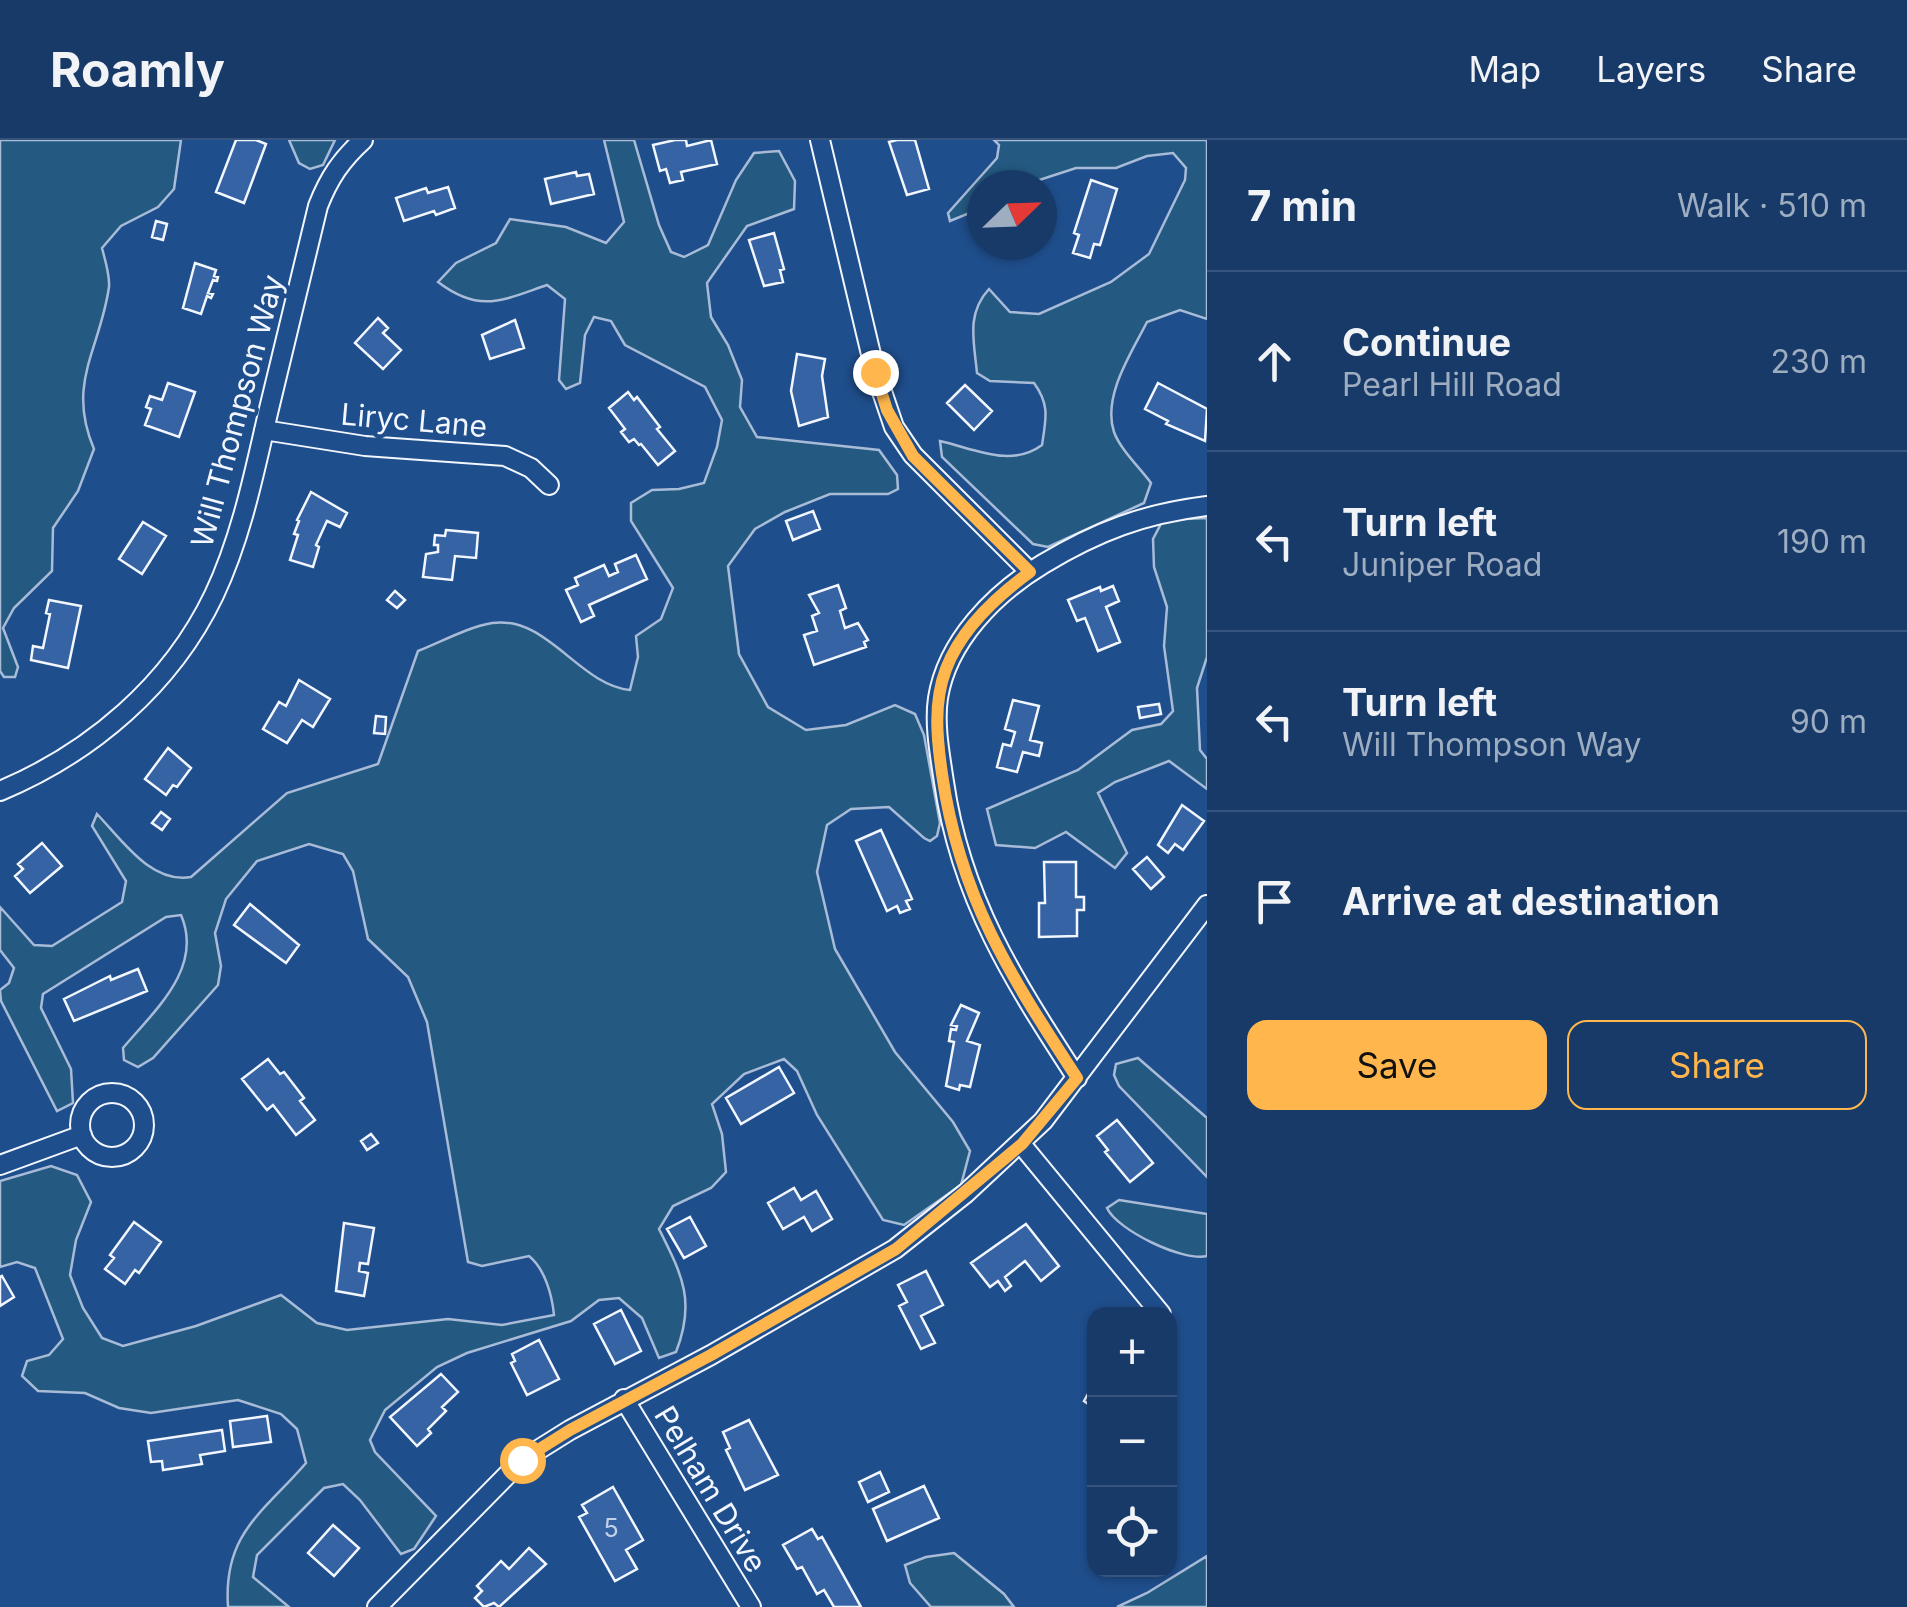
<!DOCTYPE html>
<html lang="en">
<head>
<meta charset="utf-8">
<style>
  :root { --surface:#173a69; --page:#20416f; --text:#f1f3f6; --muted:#9eadc0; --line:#36547d; --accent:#ffb74d }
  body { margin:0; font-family:Inter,sans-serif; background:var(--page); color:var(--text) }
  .controls { position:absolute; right:30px; bottom:30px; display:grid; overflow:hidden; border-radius:20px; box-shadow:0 2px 8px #0004 }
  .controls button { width:90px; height:90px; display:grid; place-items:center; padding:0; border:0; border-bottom:2px solid var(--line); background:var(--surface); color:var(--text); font:50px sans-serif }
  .compass { position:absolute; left:967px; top:30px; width:90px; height:90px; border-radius:50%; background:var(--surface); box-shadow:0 2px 8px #0004; rotate:67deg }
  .stop { position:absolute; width:30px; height:30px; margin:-22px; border:8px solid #ffb74d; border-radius:50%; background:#fff }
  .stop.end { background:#ffb74d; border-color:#fff; box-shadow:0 2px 10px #0008 }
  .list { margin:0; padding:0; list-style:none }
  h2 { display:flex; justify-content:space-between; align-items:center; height:130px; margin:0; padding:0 40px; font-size:42px }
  h2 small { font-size:32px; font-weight:400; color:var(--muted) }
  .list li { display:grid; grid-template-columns:65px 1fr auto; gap:30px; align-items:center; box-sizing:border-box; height:180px; padding:0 40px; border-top:2px solid var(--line) }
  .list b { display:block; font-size:38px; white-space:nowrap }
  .list p { margin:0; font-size:32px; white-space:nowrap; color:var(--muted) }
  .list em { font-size:32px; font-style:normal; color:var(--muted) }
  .actions { display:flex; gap:20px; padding:30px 40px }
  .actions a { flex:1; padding:22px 0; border:2px solid var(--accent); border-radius:20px; text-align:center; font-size:35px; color:var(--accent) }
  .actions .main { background:var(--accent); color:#111 }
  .icon { flex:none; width:55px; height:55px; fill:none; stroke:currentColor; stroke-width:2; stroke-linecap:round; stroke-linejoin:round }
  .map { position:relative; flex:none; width:1207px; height:1467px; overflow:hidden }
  header { display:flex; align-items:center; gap:60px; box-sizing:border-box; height:140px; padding:0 50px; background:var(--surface); border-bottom:2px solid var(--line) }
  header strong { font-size:48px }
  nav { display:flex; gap:55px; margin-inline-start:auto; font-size:35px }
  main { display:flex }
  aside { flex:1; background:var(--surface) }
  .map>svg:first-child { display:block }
  .green { fill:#245a82; stroke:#a8bbd7; stroke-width:2.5 }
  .building { fill:#3563a3; stroke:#f2f6ff; stroke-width:2.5 }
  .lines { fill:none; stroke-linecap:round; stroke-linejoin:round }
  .street-casing { stroke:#f2f6ff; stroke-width:22 }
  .street { stroke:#1f4e8c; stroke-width:18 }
  .route { stroke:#ffb74d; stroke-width:12 }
  .labels { text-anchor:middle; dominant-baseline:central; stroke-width:8; stroke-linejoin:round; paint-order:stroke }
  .number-label { font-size:25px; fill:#c3d1e8 }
  .street-label { font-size:30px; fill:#f2f6ff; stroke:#1f4e8c }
</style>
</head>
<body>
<header>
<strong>Roamly</strong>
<nav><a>Map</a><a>Layers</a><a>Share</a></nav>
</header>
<main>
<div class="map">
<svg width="1207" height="1467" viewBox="0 0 1207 1467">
  <rect width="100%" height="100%" fill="#1f4e8c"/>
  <path class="green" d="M0,0H181L174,49L158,67L121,86L102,108C105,120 110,135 109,147C100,210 66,243 94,309L78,351L53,388L52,431L14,468L3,488L18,527L15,537H4L0,531Z
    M289,0H335L323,25L310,29L299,23Z
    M604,0H634L659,85L671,112L684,117L708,105L736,40L754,13L779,11L795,41L794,69L747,86L707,143L711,177L728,205L742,240L740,267L757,297L879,310L897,335L898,349L888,354H830L785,372L755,389L728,426L739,514L768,567L806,590L846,585L895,565L915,574L924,595L940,683L937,696L930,701L924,698L889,667L851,669L827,685L817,732L835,809L895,912L953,982L970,1011L961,1045L904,1085L883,1080L817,975L797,931L784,919L744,934L712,964L722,994L726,1032L711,1048L673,1066L659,1089C682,1135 696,1161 676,1212L659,1218L642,1178L619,1158L599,1160L571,1181L467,1213L437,1227L385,1270L370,1300L375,1312L436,1376L414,1409L401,1414L360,1360L343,1344L324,1348L257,1415L253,1437L289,1467H228C223,1393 263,1373 306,1323L297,1289L281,1274L238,1260L151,1273L119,1268L85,1253L38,1251L22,1236L27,1221L49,1215L63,1199L35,1128L17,1122L0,1127V1041L51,1026L77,1035L91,1062L76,1100L70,1135L83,1168L102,1198L123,1206L196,1186L281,1155L317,1183L347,1190L448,1179L502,1185L554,1175C552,1155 545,1129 529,1116L482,1126L468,1122L427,882L408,837L368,799L353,731L343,714L309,704L257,721L226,759L215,793L221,826L218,845L153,918L138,927L124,920L123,908C154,871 204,828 181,775L166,777L43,854L41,868L71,929L73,963L57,971L1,861L0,850L9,843L14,828L0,810V767L34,805L52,806L122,762L126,741L92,686L97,674C122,700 151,744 191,737L287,653L378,624L418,511C441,502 468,487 492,483C547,475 579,545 630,550L638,517L636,496L661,479L673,448L631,381V363L652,350L679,349L704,343L717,307L722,280L705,247L625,205L611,181L594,177L585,195L580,243L566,249L559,240L565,159L547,145C503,160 480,174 438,142L456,123L496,103L510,79L566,87L606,103L624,82Z
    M994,0H1207V179L1180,170L1147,182C1132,212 1102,256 1114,292C1120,309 1140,328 1151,343L1144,363L1048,407L1033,404L942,317L940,301C975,309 1011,328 1042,305C1046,278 1050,265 1034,243L990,241L977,233C974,201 966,174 989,149L1010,172L1039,174L1111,142L1149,114L1185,40L1186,28L1173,13L1147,16L1116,28H1076L1024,45H982V68L950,81L948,73L997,18L999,5Z
    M1207,378V517L1197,548L1200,610L1207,619V649L1169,621L1115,642L1098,653L1127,713L1115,728L1066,692L1035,708L996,705L987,669L1078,630L1132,590L1161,584L1173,571L1164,506L1167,467L1154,427L1153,399L1163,380Z
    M1138,918L1207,978V1037L1119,946L1114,935L1116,924Z
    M1119,1060L1207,1074V1116C1183,1122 1117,1090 1107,1068Z
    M954,1413L1004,1454L1014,1467H931L910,1443L905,1425L926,1417Z
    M1207,1416V1467H1117L1147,1453Z"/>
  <path class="building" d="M236,0H256L266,4L244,63L216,52Z
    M675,0H686L687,6L711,0L717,24L681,32L683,40L670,43L666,29L660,31L653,5Z
    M897,0H915L929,49L907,55L889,2Z
    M576,32L577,36L589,34L594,54L551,64L545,39Z
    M1091,40L1117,49L1100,105L1094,104L1090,118L1073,113L1079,95L1074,93Z
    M448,47L455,68L436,75L434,71L404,81L396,58L426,48L428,53Z
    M156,81L167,84L163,100L152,97Z
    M774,93L784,129L780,130L783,142L764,146L749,100Z
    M195,123L216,130L214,136L218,137L217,141L213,140L208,153L213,154L211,158L207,156L201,174L183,168Z
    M378,178L388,188L383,193L401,210L383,229L355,203Z
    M515,180L524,208L490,219L482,195Z
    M797,214L825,219L822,236L828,277L799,286L791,251Z
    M168,243L195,252L179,297L145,285L151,269L146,267L150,256L162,260Z
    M1158,243L1207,269L1205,301L1166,284L1168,281L1145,269Z
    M965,245L992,271L974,290L947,263Z
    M628,252L634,260L637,257L660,287L657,289L675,311L658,325L641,304L639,305L634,299L629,302L621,292L625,289L609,268Z
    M311,352L347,373L340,387L327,381L316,405L319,407L313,427L290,420L298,395L294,394L299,381L297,380Z
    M813,371L820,389L793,400L786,381Z
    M143,382L166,396L142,434L119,419Z
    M446,390L478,393L476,418L455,416L452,440L423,437L426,414L438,412V405H434L435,395L445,396Z
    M636,415L647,439L589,465L594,476L581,482L566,450L578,445L575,438L604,425L609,436L618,432L615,424Z
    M838,445L846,468L840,471L845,488L858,483L868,500L864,502L866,507L814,525L804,495L817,491L812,476L819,473L809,455Z
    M1113,446L1119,461L1106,467L1120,502L1098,511L1085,478L1077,481L1068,460L1100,447L1101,451Z
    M395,451L405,460L397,468L387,460Z
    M49,460L81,466L68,528L31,520L33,506L43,508L50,474L46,473Z
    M299,540L330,559L313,587L302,580L287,603L263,589L279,562L286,566Z
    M1013,560L1039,566L1030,600L1042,603L1039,616L1023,612L1017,632L997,627L1003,604L1011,606L1015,592L1005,589Z
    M1159,564L1161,574L1140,578L1138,567Z
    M376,576L386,577L385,594L374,593Z
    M168,608L191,628L177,647L173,645L166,655L145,639Z
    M1182,665L1204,681L1183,710L1175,704L1168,713L1158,705Z
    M161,672L170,679L162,690L152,683Z
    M881,690L912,759L906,761L910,769L900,773L897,766L887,771L856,701Z
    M42,703L62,726L30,753L15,736L23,729L18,724Z
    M1147,717L1164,737L1151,749L1133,729Z
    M1044,722H1076V757H1084V770H1077V796L1039,797V763H1045Z
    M250,764L299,805L286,823L234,785Z
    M138,829L147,851L74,881L64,859L110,836L111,840Z
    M961,865L979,873L967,901L980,905L970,947L960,945L959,950L946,946L954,902L949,901L951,889L956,890L957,886L951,885Z
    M268,919L280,934L284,932L304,958L300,961L315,980L296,995L273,965L267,970L242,939Z
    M779,927L794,953L741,984L726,958Z
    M1117,980L1153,1023L1130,1042L1105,1012L1108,1010L1097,996Z
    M371,994L378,1003L367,1010L361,1001Z
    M794,1048L801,1060L816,1051L832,1079L812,1091L804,1077L783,1089L768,1063Z
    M690,1077L706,1106L684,1118L667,1089Z
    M134,1082L161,1102L139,1133L135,1130L125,1144L105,1129L114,1118L110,1115Z
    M344,1083L374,1088L368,1124L360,1123L359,1131L368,1133L364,1156L336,1151Z
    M1026,1084L1059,1126L1041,1141L1025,1121L1005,1137L1011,1146L1005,1151L998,1141L990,1147L971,1123Z
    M926,1131L943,1165L921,1176L935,1203L921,1209L899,1166L907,1162L898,1145Z
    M2,1136L14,1157L0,1166V1137Z
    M621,1170L641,1211L615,1224L594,1184Z
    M539,1200L559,1239L527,1255L511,1223L515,1221L512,1214Z
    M441,1234L458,1252L442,1267L446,1271L428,1289L431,1293L417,1306L390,1277Z
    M1094,1243V1268L1084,1261Z
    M267,1276L271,1302L233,1307L230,1281Z
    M749,1280L778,1335L745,1350L726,1310L730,1308L723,1292Z
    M222,1290L225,1311L200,1315L202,1324L163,1330L162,1321L151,1322L148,1301Z
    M880,1332L889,1352L868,1362L859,1342Z
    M924,1346L939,1378L887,1401L873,1369Z
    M613,1347L643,1400L626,1410L637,1429L615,1441L579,1377L587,1373L582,1365Z
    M333,1385L359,1408L334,1436L308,1413Z
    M812,1389L818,1399L822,1397L861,1467H834L824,1450L817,1454L802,1427L797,1429L783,1405Z
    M529,1408L546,1424L499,1467L494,1463L484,1467L475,1458L482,1451L477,1446L501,1421L509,1429Z"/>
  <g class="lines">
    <g class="street-casing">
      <path id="street" d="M820,0L875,231L894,287L913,315L1030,432
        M264,290L365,306L505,316L531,328L549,345
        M0,651C91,613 171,545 214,455C241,398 254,334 268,273C285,204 301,135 318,66C329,38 341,20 363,0
        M1077,938C1014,841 961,759 944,642C940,615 934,585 938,558C947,501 995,453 1043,424C1098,391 1143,374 1207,366
        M80 985a32 32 0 1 1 64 0a32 32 0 1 1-64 0Z
        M1021,1004L1161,1174
        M0,1025L82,995
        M624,1259L751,1467
        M377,1467L522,1320L570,1290L711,1215L895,1109L966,1053L1043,981L1207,765"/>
    </g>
    <use href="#street" class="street"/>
  </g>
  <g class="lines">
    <path class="route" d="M522,1320L570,1290L711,1215L896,1109L1022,1004L1077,938C1010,835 960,759 942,634C937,599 933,563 946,529C961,489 997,456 1030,432L913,316L887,270L875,232"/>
  </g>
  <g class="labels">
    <g class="number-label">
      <text x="611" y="1388">5</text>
    </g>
    <g class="street-label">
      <text transform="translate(237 271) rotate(-75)">Will Thompson Way</text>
      <text transform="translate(414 280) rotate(5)">Liryc Lane</text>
      <text transform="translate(711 1349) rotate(59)">Pelham Drive</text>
    </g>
  </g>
</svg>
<div class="controls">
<button>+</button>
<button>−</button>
<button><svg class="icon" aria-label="locate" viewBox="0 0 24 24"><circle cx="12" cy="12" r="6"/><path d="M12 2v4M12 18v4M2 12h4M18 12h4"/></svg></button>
</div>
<svg class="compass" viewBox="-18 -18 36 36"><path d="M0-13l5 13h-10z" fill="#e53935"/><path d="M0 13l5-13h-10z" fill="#9eadc0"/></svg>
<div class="stop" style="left:522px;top:1320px"></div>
<div class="stop end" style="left:875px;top:232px"></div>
</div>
<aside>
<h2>7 min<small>Walk · 510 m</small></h2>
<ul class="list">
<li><svg class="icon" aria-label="ahead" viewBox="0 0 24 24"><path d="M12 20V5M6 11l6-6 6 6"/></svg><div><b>Continue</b><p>Pearl Hill Road</p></div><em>230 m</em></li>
<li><svg class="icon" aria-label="left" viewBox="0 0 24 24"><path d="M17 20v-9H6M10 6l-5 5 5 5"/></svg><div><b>Turn left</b><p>Juniper Road</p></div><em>190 m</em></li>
<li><svg class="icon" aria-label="left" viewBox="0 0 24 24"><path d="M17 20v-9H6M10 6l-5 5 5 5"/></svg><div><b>Turn left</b><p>Will Thompson Way</p></div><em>90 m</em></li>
<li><svg class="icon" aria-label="arrive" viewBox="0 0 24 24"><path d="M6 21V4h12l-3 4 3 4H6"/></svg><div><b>Arrive at destination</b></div></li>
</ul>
<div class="actions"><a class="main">Save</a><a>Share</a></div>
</aside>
</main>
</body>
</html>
